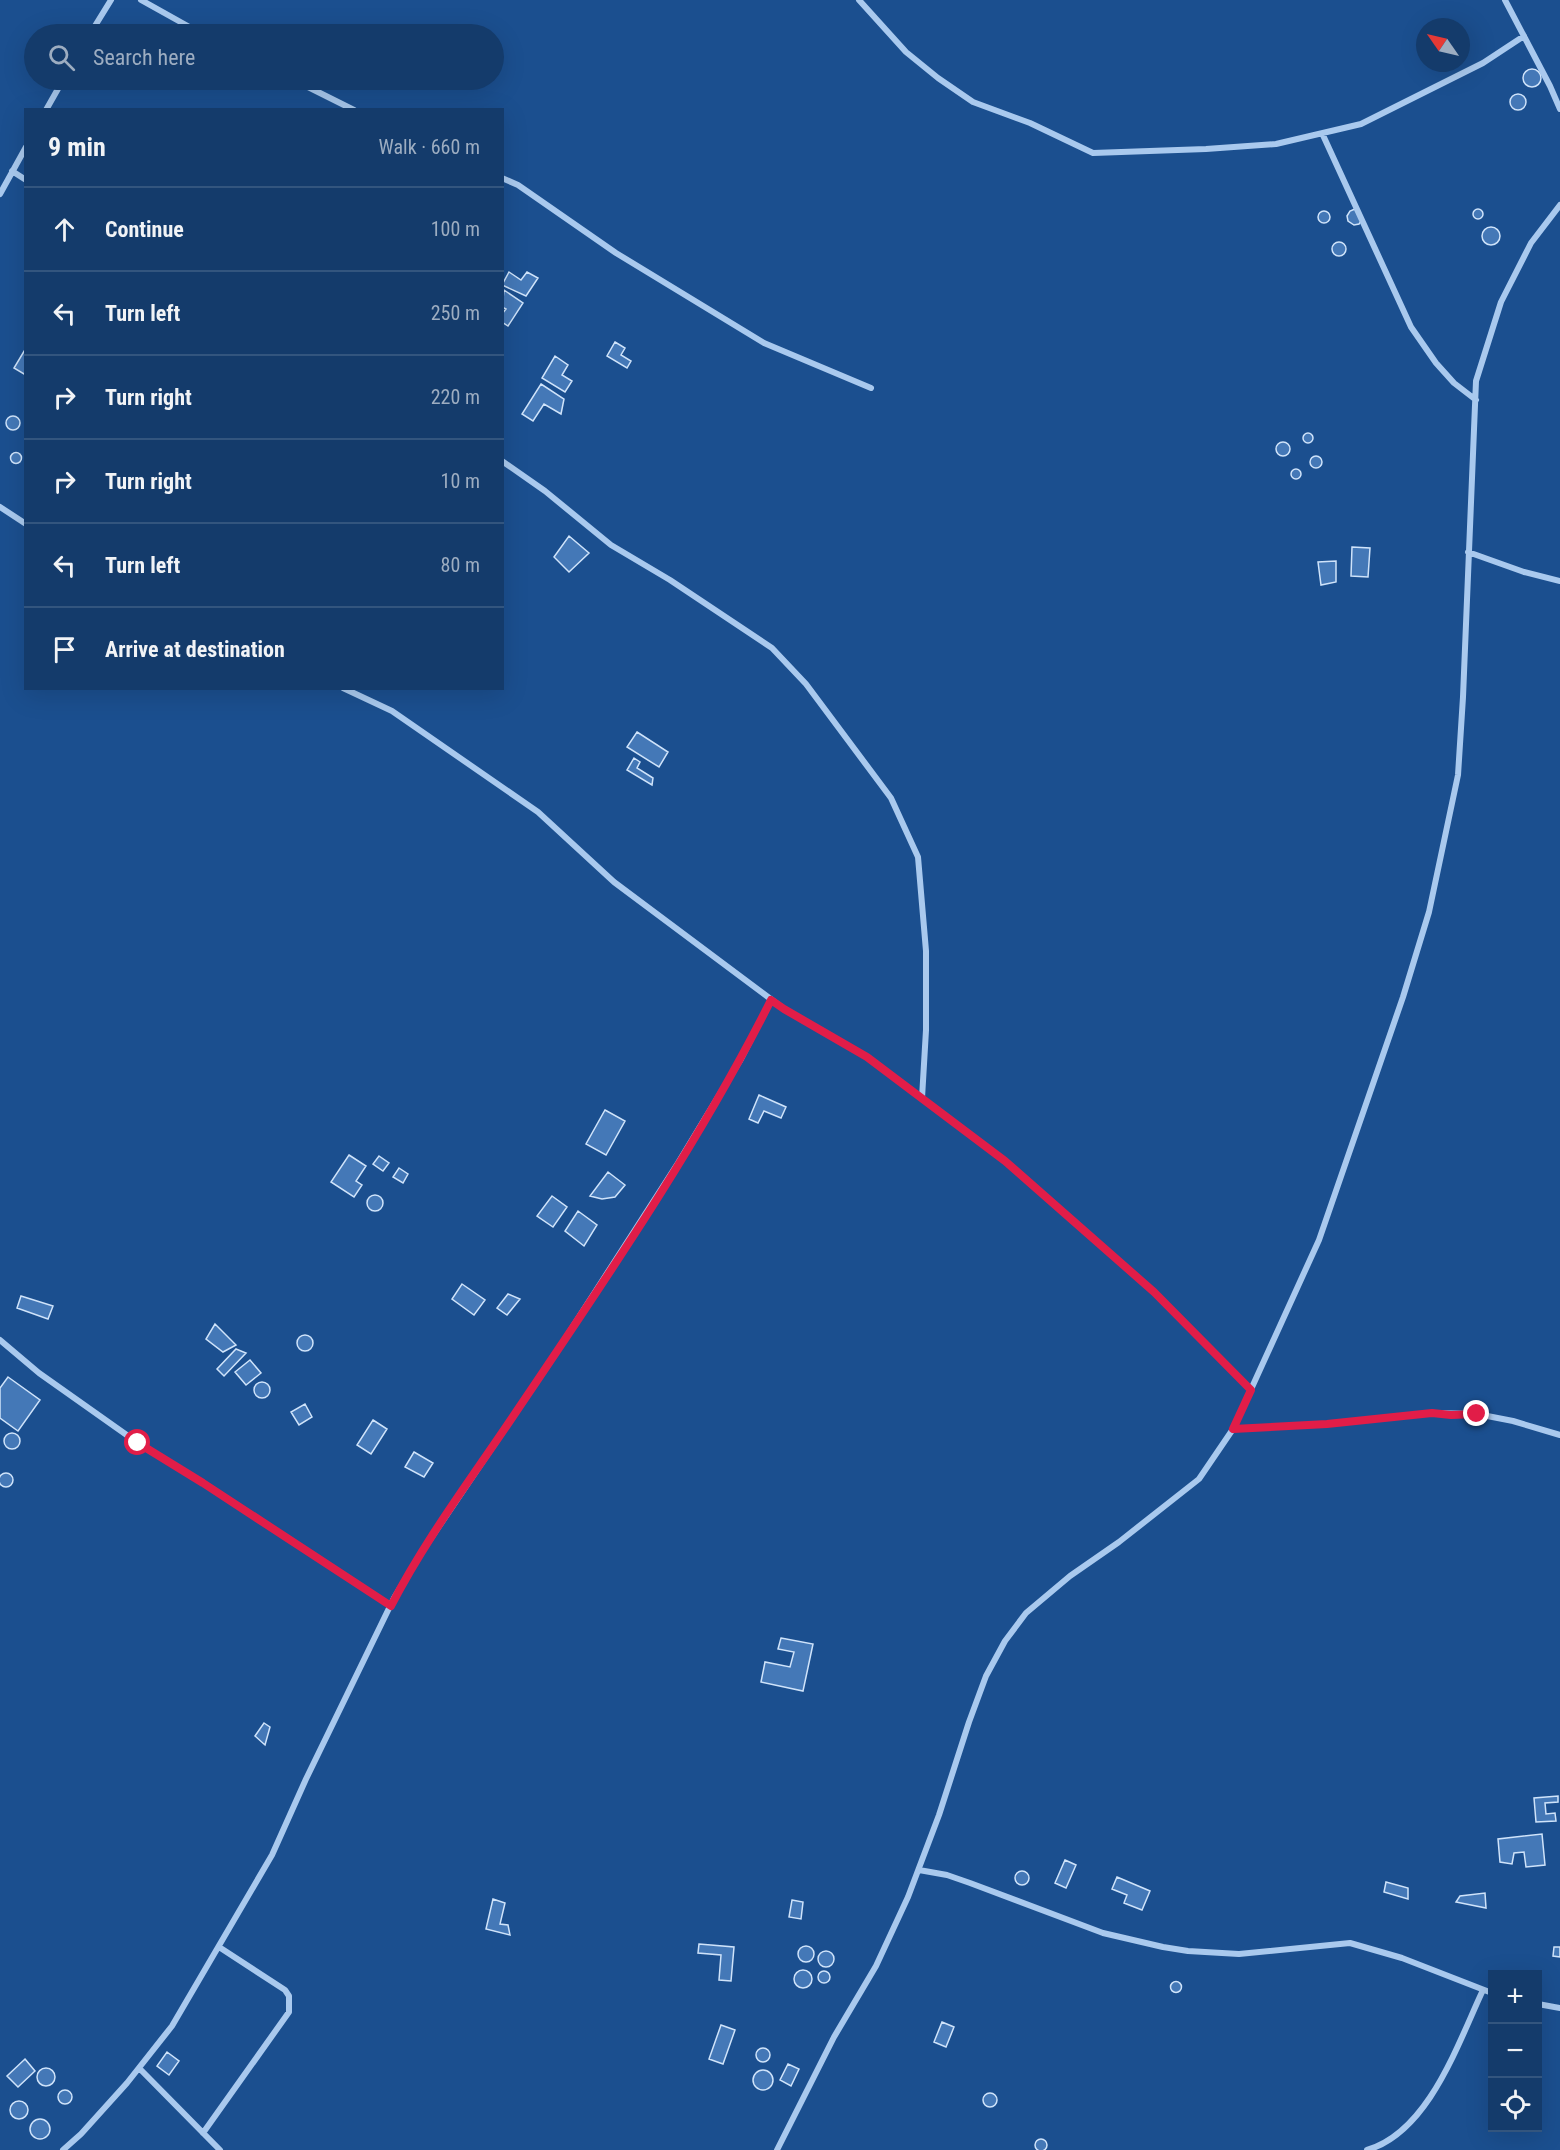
<!DOCTYPE html>
<html lang="en">
<head>
<meta charset="utf-8">
<style>
  :root { --surface:#143b6b; --page:#1d4271; --text:#f1f3f6; --muted:#9dadc1; --line:#33557e }
  body { margin:0; font-family:"Roboto Condensed",sans-serif; background:var(--page); color:var(--text) }
  .controls { position:absolute; right:18px; bottom:18px; display:grid; overflow:hidden; border-radius:0px; box-shadow:0 6px 24px #0002 }
  .controls button { width:54px; height:54px; display:grid; place-items:center; padding:0; border:0; border-bottom:2px solid var(--line); background:var(--surface); color:var(--text); font:30px sans-serif }
  .compass { position:absolute; left:1416px; top:18px; width:54px; height:54px; border-radius:50%; background:var(--surface); box-shadow:0 6px 24px #0002; rotate:304deg }
  .stop { position:absolute; width:18px; height:18px; margin:-14px; border:4px solid #e11d48; border-radius:50%; background:#fff }
  .stop.end { background:#e11d48; border-color:#fff; box-shadow:0 2px 6px #0008 }
  .list { margin:0; padding:0; list-style:none }
  h2 { display:flex; justify-content:space-between; align-items:center; height:78px; margin:0; padding:0 24px; font-size:26px }
  h2 small { font-size:20px; font-weight:400; color:var(--muted) }
  .list li { display:grid; grid-template-columns:39px 1fr auto; gap:18px; align-items:center; box-sizing:border-box; height:84px; padding:0 24px; border-top:2px solid var(--line) }
  .list b { display:block; font-size:22px; white-space:nowrap }
  .list em { font-size:20px; font-style:normal; color:var(--muted) }
  .icon { flex:none; width:33px; height:33px; fill:none; stroke:currentColor; stroke-width:2; stroke-linecap:round; stroke-linejoin:round }
  .map { position:relative; flex:none; width:1560px; height:2150px; overflow:hidden }
  .search { position:absolute; background:var(--surface); box-shadow:0 6px 24px #0002; left:24px; top:24px; width:480px; height:66px; display:flex; align-items:center; gap:15px; box-sizing:border-box; padding:0 21px; border-radius:33px; color:var(--muted); font-size:22px }
  .panel { position:absolute; background:var(--surface); box-shadow:0 6px 24px #0002; left:24px; top:108px; width:480px; height:582px; border-radius:0px }
  .map>svg:first-child { display:block }
  .building { fill:#4478b7; stroke:#cfe3fa; stroke-width:1.5 }
  .lines { fill:none; stroke-linecap:round; stroke-linejoin:round }
  .minor { stroke:#a9c9ee; stroke-width:6 }
  .route { stroke:#e11d48; stroke-width:8 }
</style>
</head>
<body>
<div class="map">
<svg width="1560" height="2150" viewBox="0 0 1560 2150">
  <rect width="100%" height="100%" fill="#1b4f8f"/>
  <path class="building" d="M1523 78a9 9 0 1 1 18 0a9 9 0 1 1-18 0Z
    M1510 102a8 8 0 1 1 16 0a8 8 0 1 1-16 0Z
    M1473 214a5 5 0 1 1 10 0a5 5 0 1 1-10 0Z
    M1355,209L1362,220L1359,224L1354,225L1348,221L1347,216L1350,211Z
    M1318 217a6 6 0 1 1 12 0a6 6 0 1 1-12 0Z
    M1482 236a9 9 0 1 1 18 0a9 9 0 1 1-18 0Z
    M1332 249a7 7 0 1 1 14 0a7 7 0 1 1-14 0Z
    M509,272L521,280L527,272L538,278L526,296L502,285Z
    M504,290L523,303L508,326L502,322V314L506,309L502,307Z
    M615,342L625,348L621,355L631,361L627,368L607,356Z
    M26,348V371L24,374L14,368Z
    M555,356L568,365L562,375L572,381L565,392L542,378Z
    M541,384L564,399L561,414L544,404L533,421L522,414Z
    M6 423a7 7 0 1 1 14 0a7 7 0 1 1-14 0Z
    M1303 438a5 5 0 1 1 10 0a5 5 0 1 1-10 0Z
    M1276 449a7 7 0 1 1 14 0a7 7 0 1 1-14 0Z
    M10.5 458a5.5 5.5 0 1 1 11 0a5.5 5.5 0 1 1-11 0Z
    M1310 462a6 6 0 1 1 12 0a6 6 0 1 1-12 0Z
    M1291 474a5 5 0 1 1 10 0a5 5 0 1 1-10 0Z
    M569,536L589,553L569,572L554,557Z
    M1352,547L1370,548L1368,577L1351,576Z
    M1336,561V582L1321,585L1318,562Z
    M637,732L668,752L659,767L627,747Z
    M634,758L640,762L637,768L653,778L652,785L627,770Z
    M759,1095L786,1107L781,1118L764,1111L758,1123L749,1119Z
    M605,1110L625,1121L606,1155L586,1144Z
    M349,1155L366,1166L356,1181L362,1185L354,1197L331,1182Z
    M379,1156L389,1163L383,1171L373,1164Z
    M399,1168L408,1174L403,1183L393,1177Z
    M608,1172L625,1185L615,1197L602,1199L590,1196Z
    M367 1203a8 8 0 1 1 16 0a8 8 0 1 1-16 0Z
    M552,1196L567,1207L553,1227L537,1216Z
    M578,1211L597,1225L584,1246L565,1231Z
    M462,1284L485,1300L474,1315L452,1299Z
    M508,1294L520,1299L507,1315L497,1308Z
    M21,1296L53,1306L48,1319L17,1308Z
    M215,1324L236,1345L223,1352L206,1339Z
    M297 1343a8 8 0 1 1 16 0a8 8 0 1 1-16 0Z
    M236,1349L246,1353L224,1376L217,1369Z
    M250,1360L261,1373L246,1385L235,1372Z
    M8,1377L40,1400L18,1431L0,1418V1388Z
    M254 1390a8 8 0 1 1 16 0a8 8 0 1 1-16 0Z
    M305,1404L312,1417L299,1425L291,1412Z
    M373,1420L387,1429L371,1454L357,1445Z
    M4 1441a8 8 0 1 1 16 0a8 8 0 1 1-16 0Z
    M414,1452L433,1463L424,1477L405,1467Z
    M-1 1480a7 7 0 1 1 14 0a7 7 0 1 1-14 0Z
    M781,1638L813,1644L803,1691L761,1682L765,1662L790,1667L794,1652L778,1649Z
    M264,1723L270,1727L265,1745L255,1736Z
    M1558,1796V1802L1545,1803L1546,1814L1555,1813L1556,1821L1536,1822L1534,1798Z
    M1542,1834L1545,1865L1526,1867L1524,1852L1514,1853L1512,1864L1500,1862L1498,1839Z
    M1065,1860L1076,1865L1066,1888L1055,1883Z
    M1015 1878a7 7 0 1 1 14 0a7 7 0 1 1-14 0Z
    M1117,1877L1150,1891L1142,1910L1124,1903L1127,1895L1112,1889Z
    M1386,1882L1408,1888V1899L1384,1892Z
    M1485,1893L1486,1908L1456,1902L1460,1896Z
    M493,1899L505,1903L500,1924L508,1925L510,1935L486,1929Z
    M792,1900L803,1902L801,1919L789,1917Z
    M699,1944L734,1947L731,1981L719,1980L721,1955L698,1953Z
    M798 1954a8 8 0 1 1 16 0a8 8 0 1 1-16 0Z
    M1554,1947H1560V1957L1553,1956Z
    M818 1959a8 8 0 1 1 16 0a8 8 0 1 1-16 0Z
    M794 1979a9 9 0 1 1 18 0a9 9 0 1 1-18 0Z
    M818 1977a6 6 0 1 1 12 0a6 6 0 1 1-12 0Z
    M1170.5 1987a5.5 5.5 0 1 1 11 0a5.5 5.5 0 1 1-11 0Z
    M942,2022L954,2027L946,2047L934,2042Z
    M721,2025L735,2030L723,2064L709,2059Z
    M756 2055a7 7 0 1 1 14 0a7 7 0 1 1-14 0Z
    M167,2052L179,2061L169,2075L157,2066Z
    M25,2059L35,2071L18,2087L7,2076Z
    M788,2064L799,2069L791,2086L780,2080Z
    M37 2077a9 9 0 1 1 18 0a9 9 0 1 1-18 0Z
    M753 2080a10 10 0 1 1 20 0a10 10 0 1 1-20 0Z
    M58 2097a7 7 0 1 1 14 0a7 7 0 1 1-14 0Z
    M983 2100a7 7 0 1 1 14 0a7 7 0 1 1-14 0Z
    M10 2110a9 9 0 1 1 18 0a9 9 0 1 1-18 0Z
    M30 2129a10 10 0 1 1 20 0a10 10 0 1 1-20 0Z
    M1035 2145a6 6 0 1 1 12 0a6 6 0 1 1-12 0Z"/>
  <g class="lines">
    <path class="minor" d="M141,0L202,34
      M859,0L906,52L938,78L973,102L1030,123L1093,153L1206,149L1276,144L1361,124L1483,63L1524,36
      M1505,0L1550,86L1560,109
      M90,34L111,0
      M294,80L354,110
      M46,110L63,80
      M1322,133L1411,327L1436,363L1454,383L1476,400
      M12,171L26,180
      M502,178L518,185L616,253L764,343L871,388
      M0,194L26,147
      M502,461L545,491L611,545L670,580L772,648L806,684L891,798L918,857L926,951V1030L922,1098
      M0,507L26,524
      M1468,552L1524,572L1560,581
      M343,688L392,711L538,812L614,882L784,1009L867,1057L1005,1161L1154,1292L1251,1390
      M0,1340L39,1373L138,1443L203,1483L391,1606
      M1233,1429L1327,1424L1432,1413L1477,1414L1513,1421L1560,1435
      M919,1870L947,1875L970,1883L1103,1933L1163,1947L1188,1951L1239,1954L1350,1943L1402,1958L1492,1993
      M1538,2004L1560,2008
      M139,2068L220,2150
      M203,2133L289,2012V1996L285,1990L219,1947
      M63,2150L81,2134L127,2083L172,2026L272,1855L306,1779L394,1598L421,1553L550,1362L678,1163L741,1059L771,1000
      M777,2150L834,2037L876,1966L908,1897L939,1815L969,1722L986,1676L1005,1641L1026,1613L1070,1576L1119,1542L1199,1479L1233,1429L1319,1240L1403,997L1429,912L1458,775L1463,697L1476,381L1501,302L1531,243L1560,205
      M1367,2150C1429,2132 1458,2043 1483,1990"/>
  </g>
  <g class="lines">
    <path class="route" d="M138,1443L203,1483L391,1606C426,1538 474,1475 516,1412C605,1280 700,1142 771,1000L784,1009L867,1057L1005,1161L1154,1292L1251,1390L1233,1429L1327,1424L1432,1413L1451,1415L1477,1414"/>
  </g>
</svg>
<div class="controls">
<button>+</button>
<button>−</button>
<button><svg class="icon" aria-label="locate" viewBox="0 0 24 24"><circle cx="12" cy="12" r="6"/><path d="M12 2v4M12 18v4M2 12h4M18 12h4"/></svg></button>
</div>
<svg class="compass" viewBox="-18 -18 36 36"><path d="M0-13l5 13h-10z" fill="#e53935"/><path d="M0 13l5-13h-10z" fill="#9dadc1"/></svg>
<div class="stop" style="left:138px;top:1443px"></div>
<div class="stop end" style="left:1477px;top:1414px"></div>
<div class="search"><svg class="icon" aria-label="search" viewBox="0 0 24 24"><circle cx="10" cy="10" r="6"/><path d="M15 15l6 6"/></svg>Search here</div>
<section class="panel">
<h2>9 min<small>Walk · 660 m</small></h2>
<ul class="list">
<li><svg class="icon" aria-label="ahead" viewBox="0 0 24 24"><path d="M12 20V5M6 11l6-6 6 6"/></svg><div><b>Continue</b></div><em>100 m</em></li>
<li><svg class="icon" aria-label="left" viewBox="0 0 24 24"><path d="M17 20v-9H6M10 6l-5 5 5 5"/></svg><div><b>Turn left</b></div><em>250 m</em></li>
<li><svg class="icon" aria-label="right" viewBox="0 0 24 24"><path d="M7 20v-9h11M14 6l5 5-5 5"/></svg><div><b>Turn right</b></div><em>220 m</em></li>
<li><svg class="icon" aria-label="right" viewBox="0 0 24 24"><path d="M7 20v-9h11M14 6l5 5-5 5"/></svg><div><b>Turn right</b></div><em>10 m</em></li>
<li><svg class="icon" aria-label="left" viewBox="0 0 24 24"><path d="M17 20v-9H6M10 6l-5 5 5 5"/></svg><div><b>Turn left</b></div><em>80 m</em></li>
<li><svg class="icon" aria-label="arrive" viewBox="0 0 24 24"><path d="M6 21V4h12l-3 4 3 4H6"/></svg><div><b>Arrive at destination</b></div></li>
</ul>
</section>
</div>
</body>
</html>
